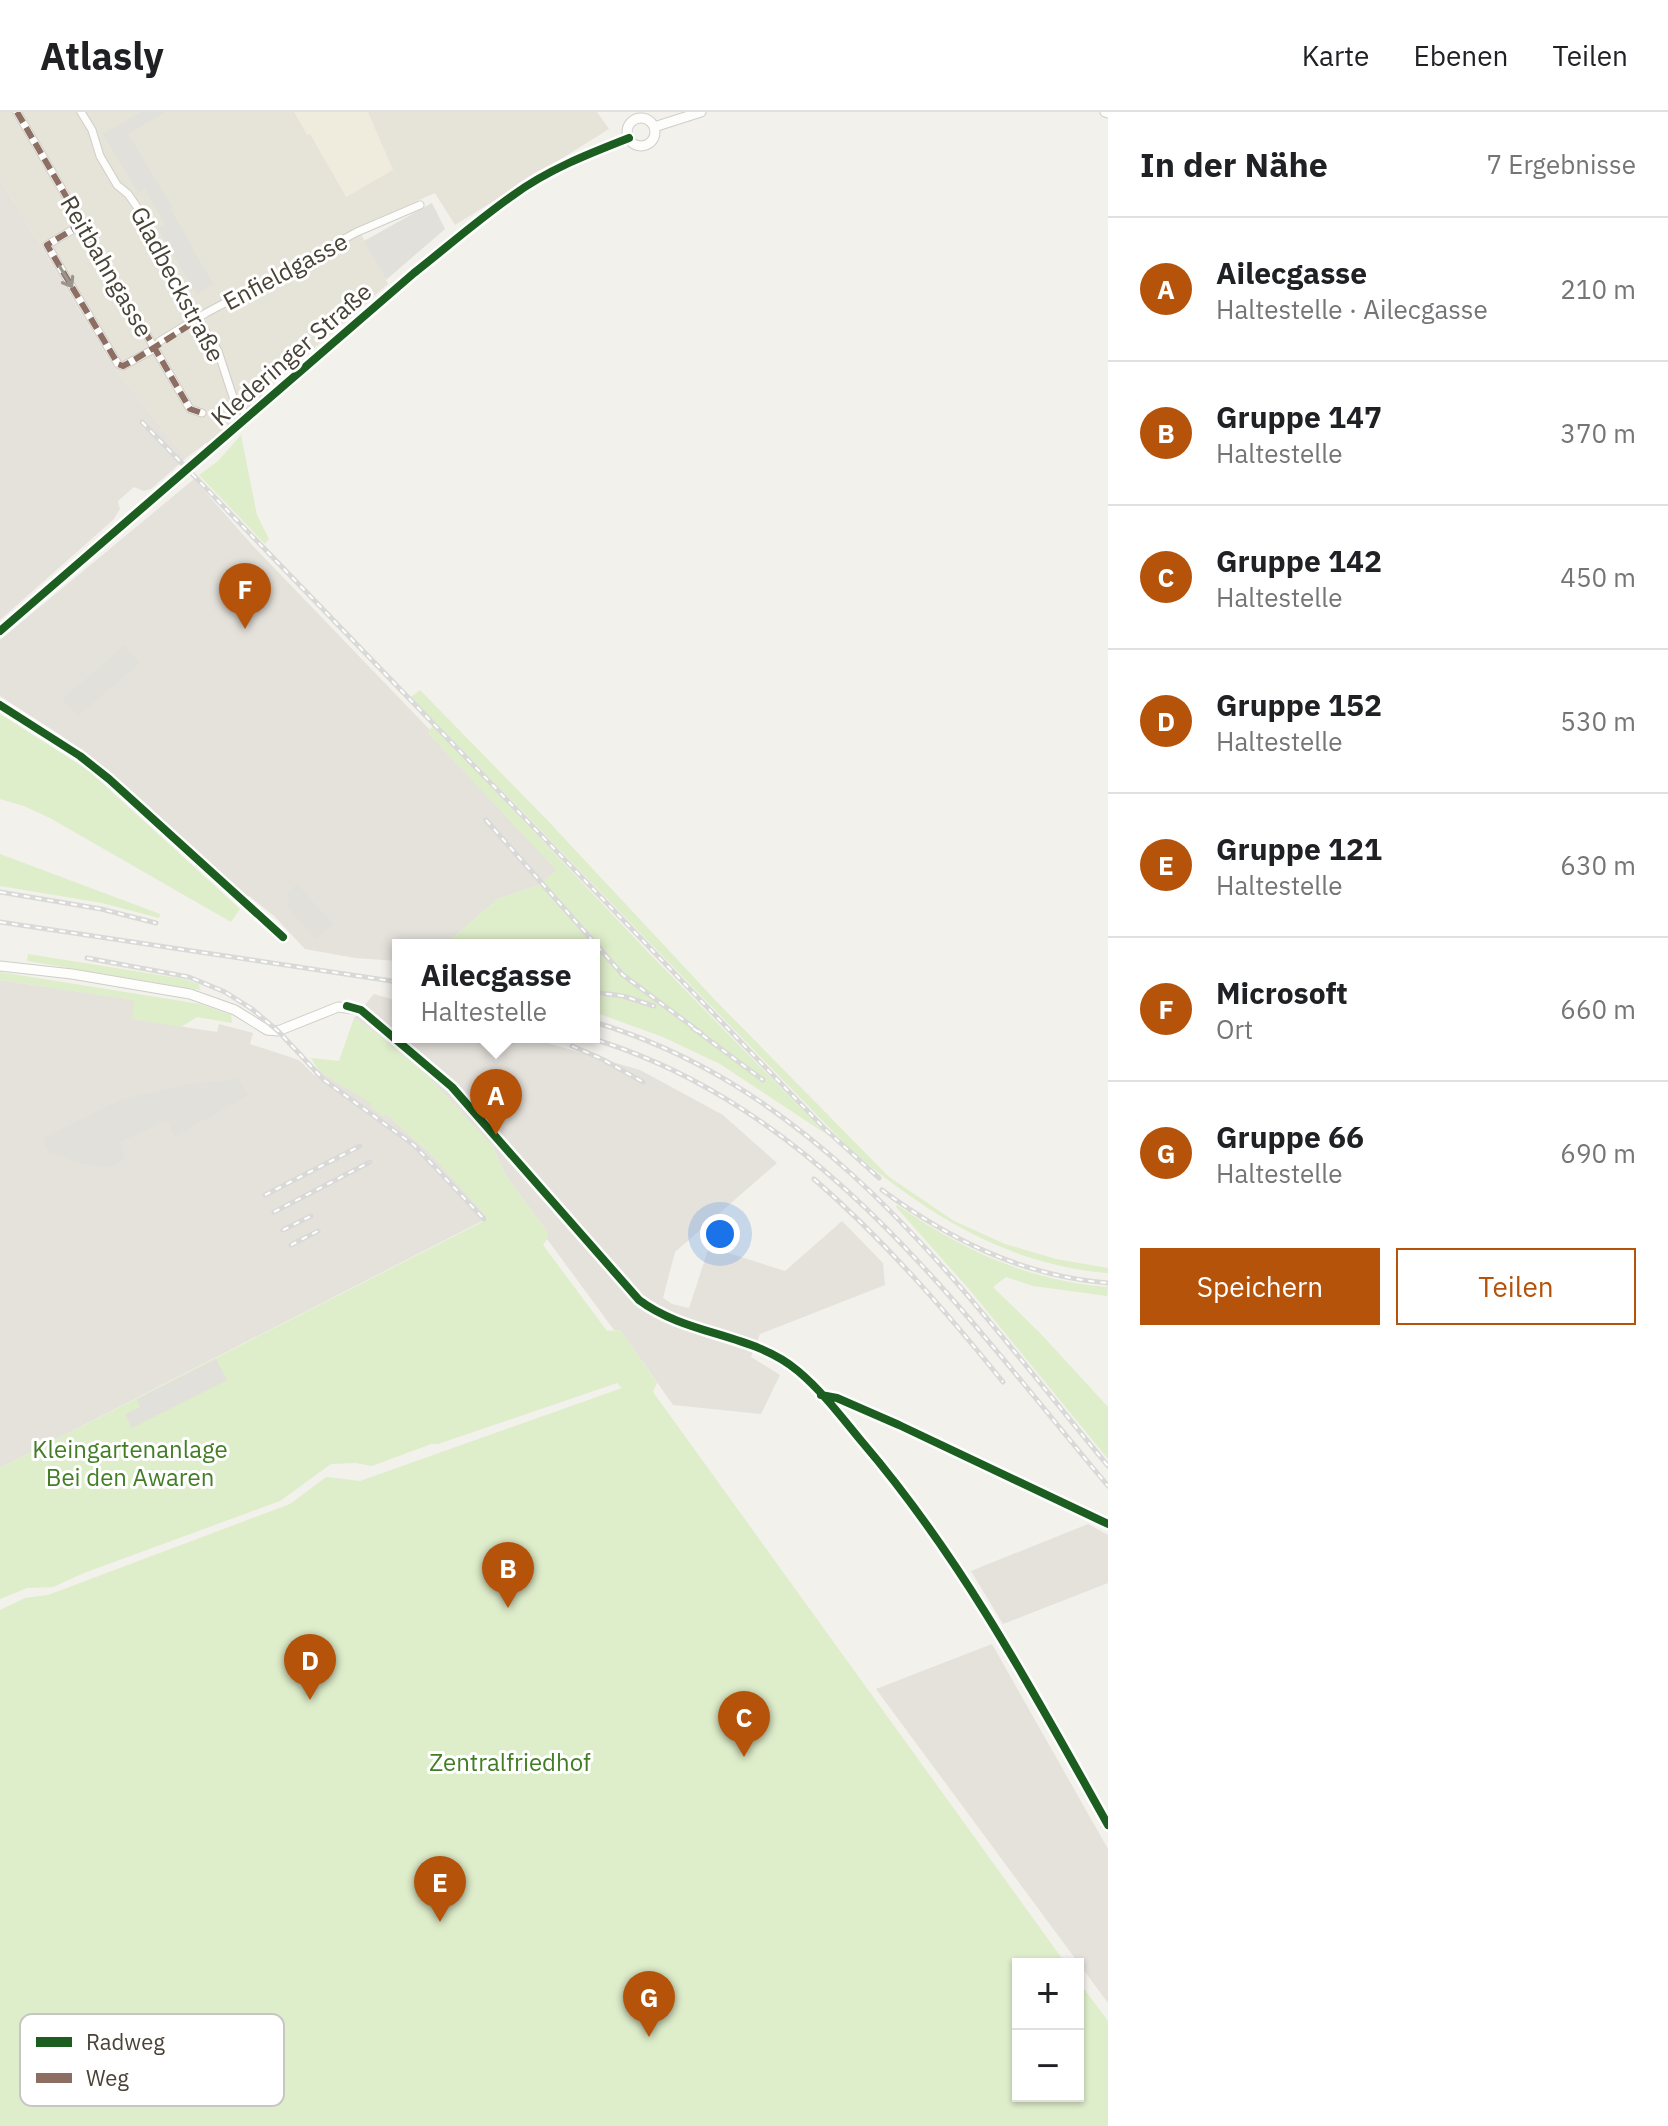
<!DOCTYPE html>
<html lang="de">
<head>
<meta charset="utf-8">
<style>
  :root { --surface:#fff; --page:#f2f2f2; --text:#202124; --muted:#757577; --line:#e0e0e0; --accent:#b45309 }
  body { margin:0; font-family:"IBM Plex Sans",sans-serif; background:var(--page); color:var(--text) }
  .controls { position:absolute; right:24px; bottom:24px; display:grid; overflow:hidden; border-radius:0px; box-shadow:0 2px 6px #0004 }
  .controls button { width:72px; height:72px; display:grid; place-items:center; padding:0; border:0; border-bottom:2px solid var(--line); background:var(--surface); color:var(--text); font:40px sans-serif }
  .you { position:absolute; left:720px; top:1122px; width:28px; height:28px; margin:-20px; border:6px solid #fff; border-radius:50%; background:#1a73e8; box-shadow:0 0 0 12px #1a73e833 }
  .badge { display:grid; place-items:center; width:52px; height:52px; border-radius:50%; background:var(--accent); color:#fff; font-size:26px; font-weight:700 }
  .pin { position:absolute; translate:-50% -66px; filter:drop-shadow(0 2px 4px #0008) }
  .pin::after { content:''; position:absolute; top:42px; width:28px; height:24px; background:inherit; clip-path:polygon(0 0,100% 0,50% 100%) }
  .popup { position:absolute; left:392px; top:827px; width:208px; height:104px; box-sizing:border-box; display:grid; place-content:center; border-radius:0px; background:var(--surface); filter:drop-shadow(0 2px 6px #0005); font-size:26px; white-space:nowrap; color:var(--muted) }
  .popup b { font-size:30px; color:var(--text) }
  .popup::after { content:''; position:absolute; left:50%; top:100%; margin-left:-16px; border:16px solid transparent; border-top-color:var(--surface) }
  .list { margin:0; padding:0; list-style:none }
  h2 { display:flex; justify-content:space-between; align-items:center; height:104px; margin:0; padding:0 32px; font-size:34px }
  h2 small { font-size:26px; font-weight:400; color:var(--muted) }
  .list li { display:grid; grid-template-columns:52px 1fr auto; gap:24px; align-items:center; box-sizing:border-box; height:144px; padding:0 32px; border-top:2px solid var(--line) }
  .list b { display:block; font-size:30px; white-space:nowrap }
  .list p { margin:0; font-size:26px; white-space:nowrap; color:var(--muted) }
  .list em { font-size:26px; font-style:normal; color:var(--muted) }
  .actions { display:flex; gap:16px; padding:24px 32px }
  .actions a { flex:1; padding:18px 0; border:2px solid var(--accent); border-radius:0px; text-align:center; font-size:28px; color:var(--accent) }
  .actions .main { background:var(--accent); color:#fff }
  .map { position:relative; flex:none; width:1108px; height:2014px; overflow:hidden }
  header { display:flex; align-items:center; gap:48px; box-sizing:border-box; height:112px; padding:0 40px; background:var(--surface); border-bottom:2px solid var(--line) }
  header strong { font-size:38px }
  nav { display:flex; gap:44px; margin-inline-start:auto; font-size:28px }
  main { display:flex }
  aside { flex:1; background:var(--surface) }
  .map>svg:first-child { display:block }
  .residential { fill:#e6e3d8 }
  .industrial { fill:#e5e2dc }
  .education { fill:#f0ecdd }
  .green { fill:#deedca }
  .parking { fill:#e1e0da }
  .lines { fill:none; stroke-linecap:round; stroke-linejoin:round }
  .minor-casing { stroke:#d0cec8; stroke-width:9 }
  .tertiary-casing { stroke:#d0cec8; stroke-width:11 }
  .minor { stroke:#fdfdfc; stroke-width:7 }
  .tertiary { stroke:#fdfdfc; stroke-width:9 }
  .rail-casing { stroke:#d9d9d8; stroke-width:5 }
  .rail { stroke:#fff; stroke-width:2; stroke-dasharray:6; stroke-linecap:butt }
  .quiet { stroke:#8d6e63; stroke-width:6; stroke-dasharray:12 6; stroke-linecap:butt }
  .cycleway-casing { stroke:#fff; stroke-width:13 }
  .cycleway { stroke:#1b5e20; stroke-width:8 }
  .oneway { stroke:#9a968f }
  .labels { text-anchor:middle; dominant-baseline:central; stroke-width:6; stroke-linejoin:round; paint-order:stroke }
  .street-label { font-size:24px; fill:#494236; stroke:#fff }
  .park-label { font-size:24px; fill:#437e26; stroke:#fff }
  .key { fill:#fff; stroke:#c8c6c3; stroke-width:2 }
  .key-label { font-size:22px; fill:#494236 }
</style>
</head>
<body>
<header>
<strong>Atlasly</strong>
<nav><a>Karte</a><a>Ebenen</a><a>Teilen</a></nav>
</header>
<main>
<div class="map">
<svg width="1108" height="2014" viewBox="0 0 1108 2014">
  <rect width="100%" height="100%" fill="#f2f1eb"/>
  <path class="residential" d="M0,0H597L609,17L455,113L435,81L357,115L388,172L266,278L256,293L211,331H206L186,346L113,254L0,67Z"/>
  <path class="industrial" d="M0,67L113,254L186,346L151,377L144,379L134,375L118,389L120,397L113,408L0,508Z
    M194,367L253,434L430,618L428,621L557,758L539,773L498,787L444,833H398V849L355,846L305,837L274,804L249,784L246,786L62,624L0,584V528Z
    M0,868L135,888L133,907L217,920L219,912L253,921L250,932L299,948L314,963L319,959L373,992L383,1004L385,1001L432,1043L488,1106L0,1356Z
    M374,882L398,889V925H527L640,958L723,1003L777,1051L675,1140L663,1186L672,1192L689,1196L709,1135L785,1159L842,1109L883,1151L885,1173L760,1222L751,1245L780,1263L761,1302L673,1293L620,1218H614L547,1127V1120L505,1062L492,1033L427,964L375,920L354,906Z
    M1088,1412L1108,1423V1471L1003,1512L971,1459Z
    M992,1532L1108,1737V1891L876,1577Z"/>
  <path class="education" d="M294,0H368L393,58L346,85L310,22L307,23Z"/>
  <path class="green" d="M241,323L257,403L269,427L265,432L199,363L218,349Z
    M420,578L548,709L716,889L889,1065L954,1109L1005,1132L1056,1147L1108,1156V1161C1009,1154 923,1100 850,1037L411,585Z
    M0,602L88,658L240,797L231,810L50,706L24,694L0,687Z
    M433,613L644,836L826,1022L720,952L663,925L594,900V833H444L498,787L539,773L556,758L428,621Z
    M0,742L160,802L159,806L102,791L0,774Z
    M28,842L184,867L199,872L200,878L27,849Z
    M0,860L200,892L231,903L232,911L197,905L181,915L132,907L134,888L0,868Z
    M354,906L375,920L428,964L492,1033L505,1062L547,1120V1127L543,1133L607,1219L620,1218L657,1271L653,1280L1066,1852H1018V1984H1078V1869L1108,1909V2014H0V1498L25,1486L48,1483L290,1392L326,1365L360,1369L622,1276L617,1271L438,1332H431L372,1354L356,1351L331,1352L280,1389L84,1461L53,1475L27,1476L0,1487V1356L488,1107L432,1043L386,1002L383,1004L371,995L372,992L319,959L311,946L339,949Z
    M897,1093C962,1138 1029,1169 1108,1175L1107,1184L1033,1174L1006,1165L993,1175L1040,1221L1108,1295V1347L969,1177L896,1095Z"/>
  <path class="parking" d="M141,0H165L128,22L173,96L171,98L213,172L197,183L158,117L165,112L145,77L138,81L103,22Z
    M432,91L445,117L386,168L364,129Z
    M125,533L140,551L78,604L62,587Z
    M297,772L333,812L316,828L287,794L290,785L287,781Z
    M239,967L249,983L175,1024L167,1008L119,1031L125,1047L109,1055L83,1052L49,1041L42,1026L123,987L188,972Z
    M216,1247L227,1268L132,1316L125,1302L140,1295L137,1287Z"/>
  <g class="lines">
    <g class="minor-casing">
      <path id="minor" d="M17,0L190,297L202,301
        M81,0L92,18L100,44L117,73L128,82L144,105L151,132L218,239L233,285L248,305
        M82,112L47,133L118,252L123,254L152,238L160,229L206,201L357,120L420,93
        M0,593L80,644L109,667L283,825"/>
    </g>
    <g class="tertiary-casing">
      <path id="tertiary" d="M1105,0L1108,1
        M627 20a14 14 0 1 1 28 0a14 14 0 1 1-28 0Z
        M654,15L701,0
        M0,519L414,161C447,135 478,108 512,84C547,58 588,42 629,26
        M0,854L72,862L190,882L235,898L267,918L278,919L338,895L361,898L452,975L639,1188C687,1224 753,1221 798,1259C823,1280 843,1307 863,1331C962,1447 1034,1581 1108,1713"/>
    </g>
    <use href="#minor" class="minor"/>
    <use href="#tertiary" class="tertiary"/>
    <g class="rail-casing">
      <path id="rail" d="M142,310L824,1016L879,1066
        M486,708L623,863L701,921
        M0,780L101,797L156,811
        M0,810L398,870
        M87,846L189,865L225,880L252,897L278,919L324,968L414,1033L484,1107
        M594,880L623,884L654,894
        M594,910C825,979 961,1177 1108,1354
        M693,916L763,968
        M587,925C820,994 960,1198 1108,1374
        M572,934L602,947L643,970
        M814,1067C884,1128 945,1198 1003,1270
        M882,1078C950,1128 1023,1164 1108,1171
        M265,1083L360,1034
        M274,1100L370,1050
        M283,1118L311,1104
        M291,1133L318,1119"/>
    </g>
    <use href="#rail" class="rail"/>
    <path class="quiet" d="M17,0L190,297L202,301
      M82,112L47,133L118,252L123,254C149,240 173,223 199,207"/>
    <g class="cycleway-casing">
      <path id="cycleway" d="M0,519L414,161C447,135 478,108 512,84C547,58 588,42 629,26
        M0,593L80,644L109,667L283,825
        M347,894L361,898L452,975L639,1188C687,1224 753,1221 798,1259C823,1280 843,1307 863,1331C962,1447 1034,1581 1108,1713
        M821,1283L837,1286L899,1313L1108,1412"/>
    </g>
    <use href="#cycleway" class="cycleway"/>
  </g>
  <defs><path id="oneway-shaft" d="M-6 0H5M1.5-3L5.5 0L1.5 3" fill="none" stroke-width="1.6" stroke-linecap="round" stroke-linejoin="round" transform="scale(2)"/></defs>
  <use class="oneway" href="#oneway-shaft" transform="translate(66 165) rotate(59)"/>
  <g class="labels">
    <g class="street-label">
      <text transform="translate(107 154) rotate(60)">Reitbahngasse</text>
      <text transform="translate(285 159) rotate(-28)">Enfieldgasse</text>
      <text transform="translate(178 172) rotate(62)">Gladbeckstraße</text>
      <text transform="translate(291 242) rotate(-41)">Klederinger Straße</text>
    </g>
    <g class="park-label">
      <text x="130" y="1337">Kleingartenanlage<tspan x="130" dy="28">Bei den Awaren</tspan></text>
      <text x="510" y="1650">Zentralfriedhof</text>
    </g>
  </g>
  <rect x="20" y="1902" width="264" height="92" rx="12" class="key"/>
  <rect x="36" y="1925" width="36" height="10" fill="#1b5e20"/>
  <rect x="36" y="1961" width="36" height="10" fill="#8d6e63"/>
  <g class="key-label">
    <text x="86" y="1938">Radweg</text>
    <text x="86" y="1974">Weg</text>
  </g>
</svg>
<div class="controls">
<button>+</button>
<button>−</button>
</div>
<div class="you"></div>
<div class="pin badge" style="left:496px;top:1023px">A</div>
<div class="popup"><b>Ailecgasse</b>Haltestelle</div>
<div class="pin badge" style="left:508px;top:1496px">B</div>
<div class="pin badge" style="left:744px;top:1645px">C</div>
<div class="pin badge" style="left:310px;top:1588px">D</div>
<div class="pin badge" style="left:440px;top:1810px">E</div>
<div class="pin badge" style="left:245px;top:517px">F</div>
<div class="pin badge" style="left:649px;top:1925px">G</div>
</div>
<aside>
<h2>In der Nähe<small>7 Ergebnisse</small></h2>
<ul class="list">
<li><span class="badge">A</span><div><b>Ailecgasse</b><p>Haltestelle · Ailecgasse</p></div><em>210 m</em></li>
<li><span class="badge">B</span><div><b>Gruppe 147</b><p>Haltestelle</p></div><em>370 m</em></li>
<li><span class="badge">C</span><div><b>Gruppe 142</b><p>Haltestelle</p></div><em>450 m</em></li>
<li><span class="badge">D</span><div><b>Gruppe 152</b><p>Haltestelle</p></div><em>530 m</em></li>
<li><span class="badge">E</span><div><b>Gruppe 121</b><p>Haltestelle</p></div><em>630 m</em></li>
<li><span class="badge">F</span><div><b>Microsoft</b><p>Ort</p></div><em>660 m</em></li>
<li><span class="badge">G</span><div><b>Gruppe 66</b><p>Haltestelle</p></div><em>690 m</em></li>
</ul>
<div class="actions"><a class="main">Speichern</a><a>Teilen</a></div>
</aside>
</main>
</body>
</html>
